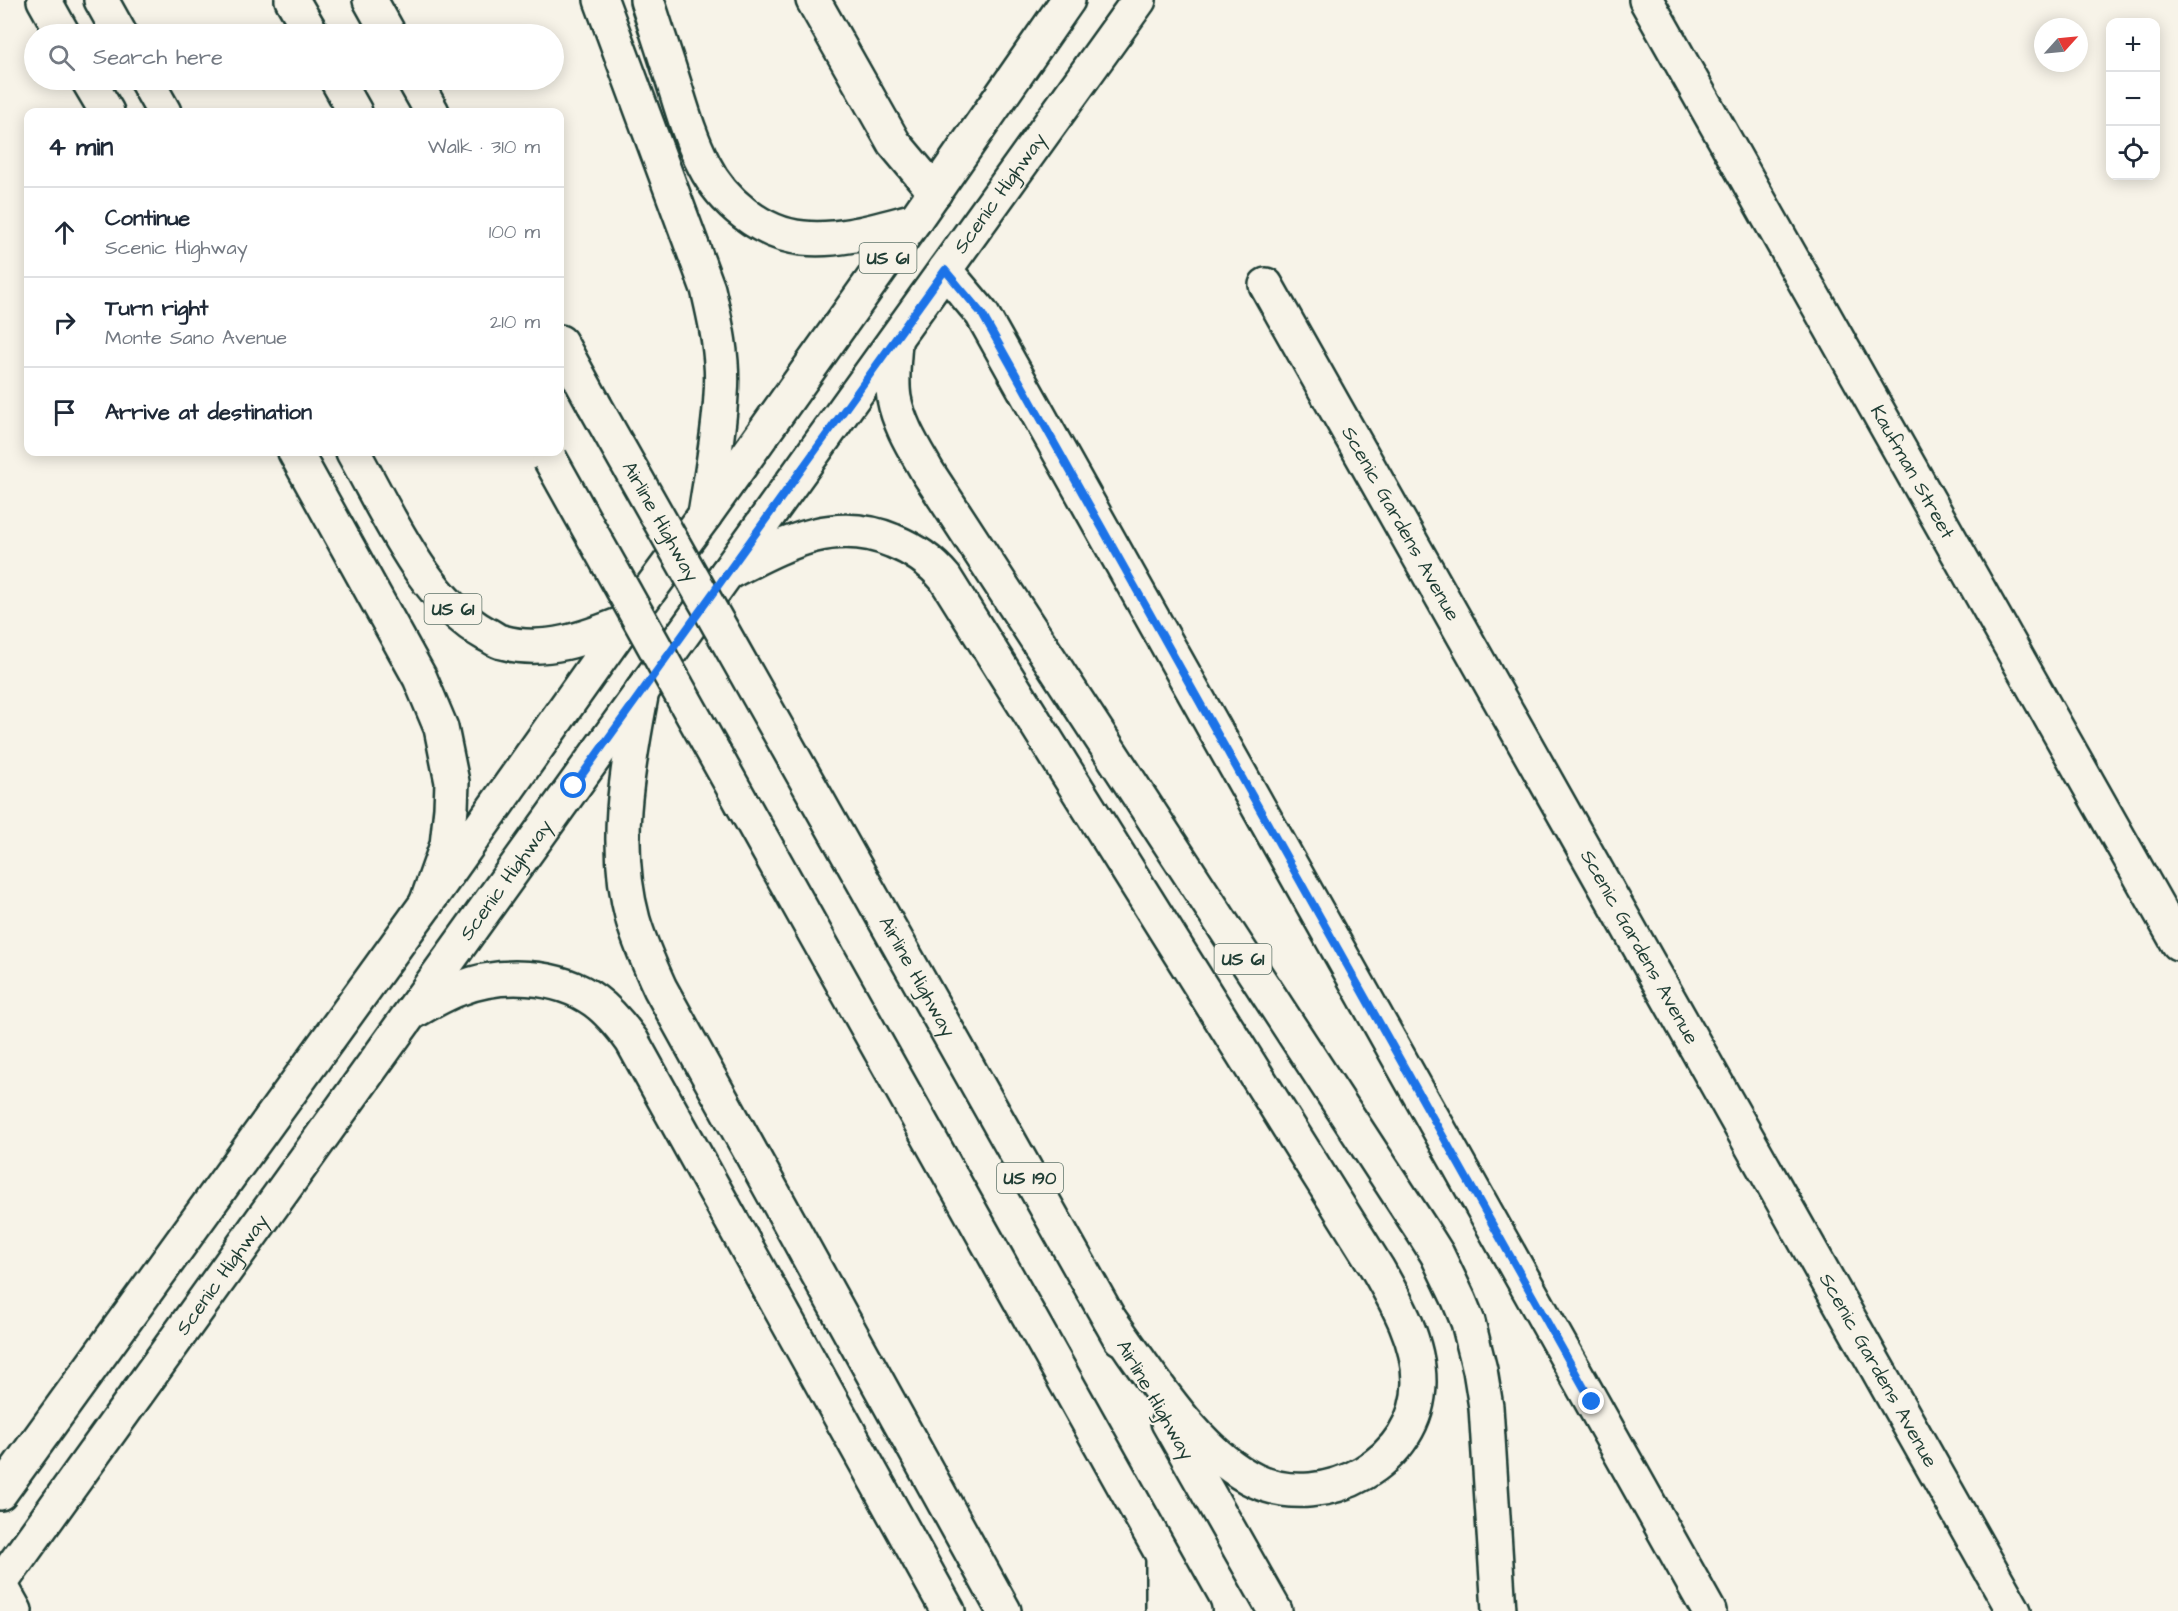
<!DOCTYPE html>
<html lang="en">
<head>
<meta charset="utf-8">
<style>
  :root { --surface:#fff; --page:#f2f2f3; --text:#1f2937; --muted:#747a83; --line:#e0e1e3 }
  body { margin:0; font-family:"Architects Daughter",sans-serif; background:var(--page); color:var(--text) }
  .controls { position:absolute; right:18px; top:18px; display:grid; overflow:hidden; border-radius:12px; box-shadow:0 3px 15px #0003 }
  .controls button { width:54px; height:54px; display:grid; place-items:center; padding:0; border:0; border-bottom:2px solid var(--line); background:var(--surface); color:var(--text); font:30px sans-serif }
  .compass { position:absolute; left:2034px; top:18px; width:54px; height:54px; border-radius:50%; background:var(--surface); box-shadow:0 3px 15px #0003; rotate:63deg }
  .stop { position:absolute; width:18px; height:18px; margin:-14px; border:4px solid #1a73e8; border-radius:50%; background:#fff }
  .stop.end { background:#1a73e8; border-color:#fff; box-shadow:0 2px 6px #0008 }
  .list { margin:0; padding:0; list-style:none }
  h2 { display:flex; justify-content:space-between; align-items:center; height:78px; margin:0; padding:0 24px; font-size:26px }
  h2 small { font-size:20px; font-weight:400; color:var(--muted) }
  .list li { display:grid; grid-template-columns:39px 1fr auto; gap:18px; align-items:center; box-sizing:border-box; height:90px; padding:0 24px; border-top:2px solid var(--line) }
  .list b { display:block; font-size:22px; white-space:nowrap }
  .list p { margin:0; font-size:20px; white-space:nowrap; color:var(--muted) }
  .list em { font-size:20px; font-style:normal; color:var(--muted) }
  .icon { flex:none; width:33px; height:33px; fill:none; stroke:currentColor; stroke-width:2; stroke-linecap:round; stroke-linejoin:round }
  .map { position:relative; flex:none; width:2178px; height:1611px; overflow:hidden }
  .search { position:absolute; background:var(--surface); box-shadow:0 3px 15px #0003; left:24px; top:24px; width:540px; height:66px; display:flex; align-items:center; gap:15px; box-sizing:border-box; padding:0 21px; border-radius:33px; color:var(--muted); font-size:22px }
  .panel { position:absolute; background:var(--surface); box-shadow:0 3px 15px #0003; left:24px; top:108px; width:540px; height:348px; border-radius:12px }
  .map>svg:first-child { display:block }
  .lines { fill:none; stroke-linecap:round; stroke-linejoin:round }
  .minor-casing { stroke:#1f3d34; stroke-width:38 }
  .major-casing { stroke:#1f3d34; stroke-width:38 }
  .highway-casing { stroke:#1f3d34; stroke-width:38 }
  .minor { stroke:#f7f3e8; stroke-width:33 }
  .major { stroke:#f7f3e8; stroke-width:33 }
  .highway { stroke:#f7f3e8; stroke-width:33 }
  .highway-bridge-casing { stroke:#1f3d34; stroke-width:38; stroke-linecap:butt }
  .highway-bridge { stroke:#f7f3e8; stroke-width:33 }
  .route { stroke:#1a73e8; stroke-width:8 }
  .labels { text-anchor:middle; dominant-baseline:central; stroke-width:4.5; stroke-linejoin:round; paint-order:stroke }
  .shield { fill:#f7f3e8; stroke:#60746a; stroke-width:1.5 }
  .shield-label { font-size:18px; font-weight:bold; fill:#1f3d34 }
  .street-label { font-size:20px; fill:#1f3d34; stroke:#f7f3e8 }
</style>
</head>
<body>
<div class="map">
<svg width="2178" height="1611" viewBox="0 0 2178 1611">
  <rect width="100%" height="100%" fill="#f7f3e8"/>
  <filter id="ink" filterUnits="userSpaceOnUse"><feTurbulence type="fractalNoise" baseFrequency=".0167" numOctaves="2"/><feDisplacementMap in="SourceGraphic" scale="12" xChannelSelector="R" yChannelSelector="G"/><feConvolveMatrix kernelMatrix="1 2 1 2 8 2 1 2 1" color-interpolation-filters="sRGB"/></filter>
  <g filter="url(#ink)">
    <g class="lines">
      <g class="minor-casing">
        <g id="minor">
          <path d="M813,0L894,143L935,192"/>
          <path id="s1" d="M1646,0L2178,943"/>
          <path d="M945,270L982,314L1709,1611"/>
          <path id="s2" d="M1266,285L2014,1611"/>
          <path d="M0,1584L15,1611"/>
        </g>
      </g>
      <g class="major-casing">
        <g id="major">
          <path d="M0,1493L426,904L626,622L705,515L915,220L1068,0"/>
          <path id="s3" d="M0,1584L1139,0"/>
        </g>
      </g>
      <g class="highway-casing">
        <g id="highway">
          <path d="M44,0L63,34"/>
          <path d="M101,0L120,34"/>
          <path d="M292,0L312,34"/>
          <path d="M370,0L389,34"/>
          <path d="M601,0L708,289C716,323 724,359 721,395C719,435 711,475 705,515"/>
          <path d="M647,0C656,29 666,58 675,87C683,113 691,140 704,165C722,201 761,234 803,238C840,242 880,229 915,220"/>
          <path d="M88,80L107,112"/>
          <path d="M146,80L164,112"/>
          <path d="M337,80L355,112"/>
          <path d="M414,80L432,112"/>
          <path d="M895,341C894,360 891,379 894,398C899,425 914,448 927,471L1420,1227L1437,1254L1459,1300L1468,1322L1480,1370L1486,1407L1499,1611"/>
          <path d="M560,342L594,404"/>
          <path d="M295,452L420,678L441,728L452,782L451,808L447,845L426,904"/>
          <path d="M353,452C387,512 424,600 486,634C491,636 496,641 502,642C544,654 587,638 626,622"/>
          <path d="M727,573C781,546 832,515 893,541C913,549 931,561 945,578L1377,1268C1397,1303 1419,1341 1419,1382C1419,1462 1325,1512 1256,1481C1197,1454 1148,1371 1110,1320"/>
          <path d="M642,691C628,766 612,844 633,920C640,944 650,966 660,988L1004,1611"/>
          <path id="s4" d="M786,744L1120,1338"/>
          <path d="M743,805L1194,1611"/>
          <path d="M413,1012C427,1004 442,995 458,989C499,972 558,974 595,1001C610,1012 621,1026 632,1041L948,1611"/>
          <path d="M1168,1422L1275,1611"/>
          <path d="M1163,1611V1557"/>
        </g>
      </g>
      <use href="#minor" class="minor"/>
      <use href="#major" class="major"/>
      <use href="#highway" class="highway"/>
      <g class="highway-bridge-casing">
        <g id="highway-bridge">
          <path id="s5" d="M594,404L786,744"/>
          <path d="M550,459L743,805"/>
        </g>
      </g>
      <use href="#highway-bridge" class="highway-bridge"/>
    </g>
  </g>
  <g class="lines" filter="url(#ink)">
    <path class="route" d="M574,786L945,270L982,314L1592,1402"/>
  </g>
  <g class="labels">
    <g class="shield">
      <rect x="859.5" y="243" width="57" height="30" rx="4.5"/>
      <rect x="424.5" y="594" width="57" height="30" rx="4.5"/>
      <rect x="1214.5" y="944" width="57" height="30" rx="4.5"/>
      <rect x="997" y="1163" width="66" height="30" rx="4.5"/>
    </g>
    <g class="shield-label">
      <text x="888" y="258">US 61</text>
      <text x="453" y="609">US 61</text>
      <text x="1243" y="959">US 61</text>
      <text x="1030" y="1178">US 190</text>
    </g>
    <g class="street-label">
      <text stroke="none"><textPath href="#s3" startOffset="1713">Scenic Highway</textPath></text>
      <text stroke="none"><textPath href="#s1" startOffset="542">Kaufman Street</textPath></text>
      <text stroke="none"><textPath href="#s5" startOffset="135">Airline Highway</textPath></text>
      <text stroke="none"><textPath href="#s2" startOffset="274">Scenic Gardens Avenue</textPath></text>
      <text stroke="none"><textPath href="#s3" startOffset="867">Scenic Highway</textPath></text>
      <text stroke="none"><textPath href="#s2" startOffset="760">Scenic Gardens Avenue</textPath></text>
      <text stroke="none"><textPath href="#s4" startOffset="267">Airline Highway</textPath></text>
      <text stroke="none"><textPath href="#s3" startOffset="381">Scenic Highway</textPath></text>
      <text stroke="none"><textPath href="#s2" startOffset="1246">Scenic Gardens Avenue</textPath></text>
      <text transform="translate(1155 1400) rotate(60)">Airline Highway</text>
    </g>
  </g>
</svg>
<div class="controls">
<button>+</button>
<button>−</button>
<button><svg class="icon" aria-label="locate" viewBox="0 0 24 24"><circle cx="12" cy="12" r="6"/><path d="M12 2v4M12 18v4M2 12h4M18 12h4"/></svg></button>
</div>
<svg class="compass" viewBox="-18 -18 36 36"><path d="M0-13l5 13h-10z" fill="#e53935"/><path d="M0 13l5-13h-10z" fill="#747a83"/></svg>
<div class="stop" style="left:574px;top:786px"></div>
<div class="stop end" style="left:1592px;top:1402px"></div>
<div class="search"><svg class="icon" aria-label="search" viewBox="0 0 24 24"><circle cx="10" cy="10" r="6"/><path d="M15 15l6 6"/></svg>Search here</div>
<section class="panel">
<h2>4 min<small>Walk · 310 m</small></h2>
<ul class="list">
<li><svg class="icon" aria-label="ahead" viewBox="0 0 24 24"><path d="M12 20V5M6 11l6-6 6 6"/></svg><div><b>Continue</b><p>Scenic Highway</p></div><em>100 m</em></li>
<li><svg class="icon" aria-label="right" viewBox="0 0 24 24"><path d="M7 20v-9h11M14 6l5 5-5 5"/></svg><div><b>Turn right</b><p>Monte Sano Avenue</p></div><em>210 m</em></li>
<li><svg class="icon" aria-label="arrive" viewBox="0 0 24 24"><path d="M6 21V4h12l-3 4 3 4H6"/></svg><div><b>Arrive at destination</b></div></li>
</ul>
</section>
</div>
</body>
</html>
